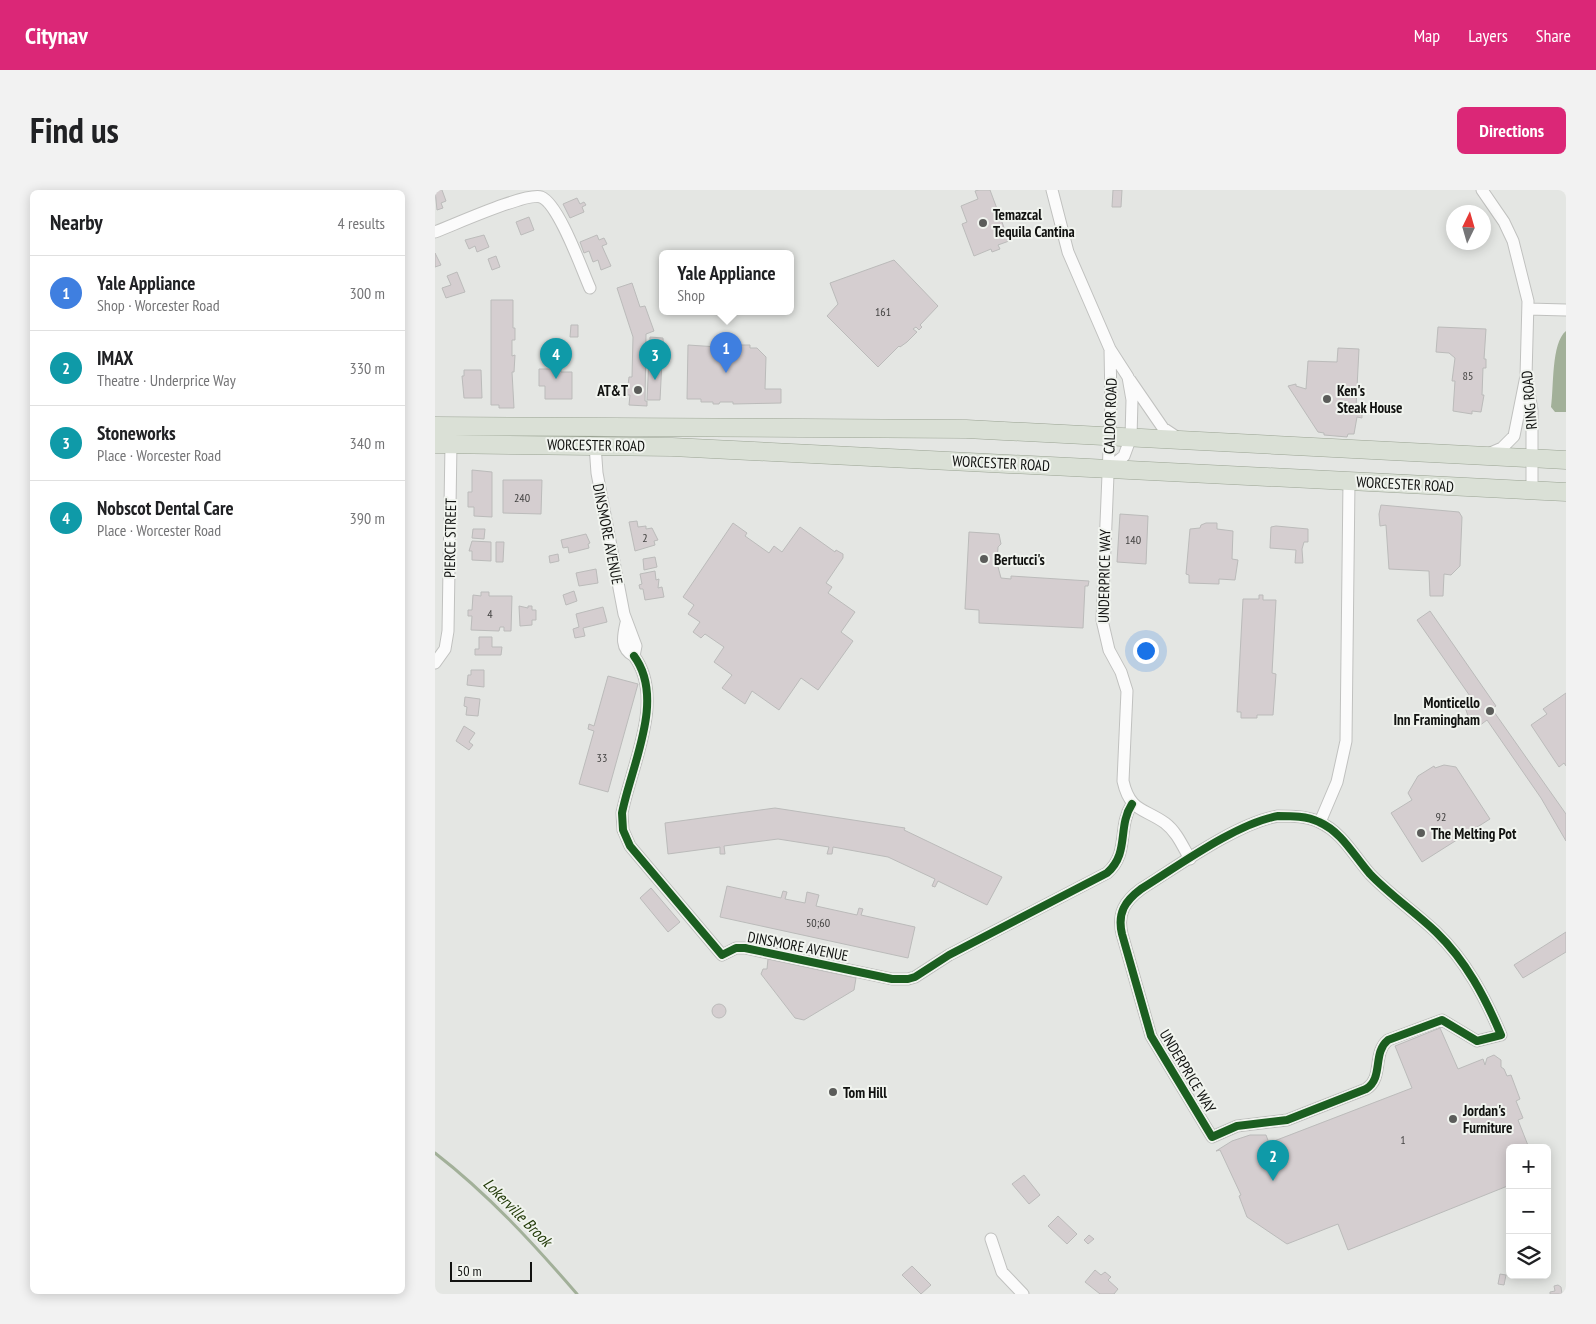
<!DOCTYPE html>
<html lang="en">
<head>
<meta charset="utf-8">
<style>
  :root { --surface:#fff; --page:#f2f2f2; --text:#202124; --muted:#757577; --line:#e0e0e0; --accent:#db2777 }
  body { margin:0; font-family:"PT Sans Narrow",sans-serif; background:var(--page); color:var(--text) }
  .controls { position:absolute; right:15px; bottom:15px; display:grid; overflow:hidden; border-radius:8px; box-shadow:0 2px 12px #0003 }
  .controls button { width:45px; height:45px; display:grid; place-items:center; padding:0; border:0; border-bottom:1px solid var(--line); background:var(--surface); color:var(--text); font:25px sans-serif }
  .compass { position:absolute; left:1011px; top:15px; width:45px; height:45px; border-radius:50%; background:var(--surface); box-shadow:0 2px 12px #0003; rotate:5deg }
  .scale { position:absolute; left:15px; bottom:12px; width:82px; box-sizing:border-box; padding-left:5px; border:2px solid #111210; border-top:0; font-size:14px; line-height:18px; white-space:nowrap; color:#111210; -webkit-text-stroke:4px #f1f4ef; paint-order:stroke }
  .you { position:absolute; left:710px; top:460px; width:18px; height:18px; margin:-12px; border:4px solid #fff; border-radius:50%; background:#1a73e8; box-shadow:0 0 0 8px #1a73e833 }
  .badge { display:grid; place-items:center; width:32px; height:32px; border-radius:50%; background:var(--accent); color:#fff; font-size:16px; font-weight:700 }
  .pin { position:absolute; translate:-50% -41px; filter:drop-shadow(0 1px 2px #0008) }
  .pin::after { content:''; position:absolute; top:26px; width:18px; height:15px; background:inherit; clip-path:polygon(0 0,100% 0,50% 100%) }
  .popup { position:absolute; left:224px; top:60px; width:135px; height:65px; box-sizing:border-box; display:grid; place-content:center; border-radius:8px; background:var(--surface); filter:drop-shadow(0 1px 4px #0005); font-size:16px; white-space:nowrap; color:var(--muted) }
  .popup b { font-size:19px; color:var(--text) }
  .popup::after { content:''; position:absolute; left:50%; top:100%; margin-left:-10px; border:10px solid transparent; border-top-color:var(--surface) }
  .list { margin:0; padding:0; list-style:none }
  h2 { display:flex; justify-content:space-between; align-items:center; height:65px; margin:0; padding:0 20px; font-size:21px }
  h2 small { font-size:16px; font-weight:400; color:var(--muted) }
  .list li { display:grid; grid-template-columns:32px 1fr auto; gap:15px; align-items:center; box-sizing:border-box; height:75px; padding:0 20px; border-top:1px solid var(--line) }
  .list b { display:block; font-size:19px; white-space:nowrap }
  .list p { margin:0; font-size:16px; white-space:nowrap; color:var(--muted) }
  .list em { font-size:16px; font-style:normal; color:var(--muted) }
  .icon { flex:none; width:28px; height:28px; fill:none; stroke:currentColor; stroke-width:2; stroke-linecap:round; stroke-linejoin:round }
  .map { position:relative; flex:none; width:1131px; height:1104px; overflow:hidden; border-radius:8px }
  header { display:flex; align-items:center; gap:30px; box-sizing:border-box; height:70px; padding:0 25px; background:var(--accent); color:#fff }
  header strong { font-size:24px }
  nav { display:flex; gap:28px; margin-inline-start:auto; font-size:18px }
  .intro { display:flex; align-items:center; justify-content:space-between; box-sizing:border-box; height:120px; padding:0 30px }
  h1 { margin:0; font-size:35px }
  .button { padding:12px 22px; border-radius:8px; background:var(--accent); color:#fff; font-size:18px; font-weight:700 }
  main { display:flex; gap:30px; padding:0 30px }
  aside { flex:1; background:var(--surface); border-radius:8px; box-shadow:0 2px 12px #0003 }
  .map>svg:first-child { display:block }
  .water { fill:#a2b099 }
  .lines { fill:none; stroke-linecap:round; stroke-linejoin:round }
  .stream { stroke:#a2b099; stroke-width:3 }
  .building { fill:#d5ced0; stroke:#bbbbba }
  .minor-casing { stroke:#c0c1bf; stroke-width:13 }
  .trunk-casing { stroke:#9aa393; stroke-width:19 }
  .minor { stroke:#fbfbfb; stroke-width:11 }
  .trunk { stroke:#dae0d6; stroke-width:18 }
  .cycleway-casing { stroke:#f1f4ef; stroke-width:11 }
  .cycleway { stroke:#1b5e20; stroke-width:8 }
  .poi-dot { fill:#5b5c5a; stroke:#f1f4ef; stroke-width:2 }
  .labels { text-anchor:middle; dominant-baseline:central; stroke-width:4; stroke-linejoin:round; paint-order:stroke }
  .number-label { font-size:12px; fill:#444342 }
  .poi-label { font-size:15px; font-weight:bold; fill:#111210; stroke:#f1f4ef; text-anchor:start }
  .street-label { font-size:15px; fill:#111210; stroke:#f1f4ef }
  .water-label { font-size:16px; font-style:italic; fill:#1f3805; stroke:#f1f4ef }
</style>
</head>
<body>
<header>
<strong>Citynav</strong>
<nav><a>Map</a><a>Layers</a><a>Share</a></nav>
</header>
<div class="intro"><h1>Find us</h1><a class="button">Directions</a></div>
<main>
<aside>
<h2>Nearby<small>4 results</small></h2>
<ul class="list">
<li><span class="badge" style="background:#3f7fe0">1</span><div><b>Yale Appliance</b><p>Shop · Worcester Road</p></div><em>300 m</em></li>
<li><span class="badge" style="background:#0f9aa8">2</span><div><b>IMAX</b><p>Theatre · Underprice Way</p></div><em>330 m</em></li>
<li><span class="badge" style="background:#0f9aa8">3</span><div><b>Stoneworks</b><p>Place · Worcester Road</p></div><em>340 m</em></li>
<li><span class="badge" style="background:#0f9aa8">4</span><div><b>Nobscot Dental Care</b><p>Place · Worcester Road</p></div><em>390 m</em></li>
</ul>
</aside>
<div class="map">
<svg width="1131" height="1104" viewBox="0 0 1131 1104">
  <rect width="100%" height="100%" fill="#e4e6e3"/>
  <path class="water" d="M1131,141V222H1120L1116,217C1119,198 1116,153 1131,141Z"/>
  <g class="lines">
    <path class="stream" d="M0,963C53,1004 98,1053 142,1104"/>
  </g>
  <path class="building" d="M0,0H7L11,11L6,13L8,18L2,20Z
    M544,0H555L574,51L563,55L565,59L557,62L556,59L539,66L527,34L532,32L526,16L543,9L540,1Z
    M678,0H687L686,17H677Z
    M142,8L145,14L149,12L151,15L147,17L149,22L135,28L128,14Z
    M94,27L99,40L86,45L81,32Z
    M49,45L54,57L42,62L40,56L34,59L30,50Z
    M162,45L164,50L169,48L172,54L167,56L176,76L166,80L163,70L158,72L154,61L149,63L145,52Z
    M0,63L6,75L0,77Z
    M61,66L65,77L57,80L53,69Z
    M459,70L503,116L485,135L487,137L484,140L481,137L478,139L482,142L472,152L465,157L464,156L443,177L392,126L403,114L395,93Z
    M22,82L30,102L11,108L7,98L16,95L12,86Z
    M197,93L205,117L210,116L219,141L211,144L210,211H212V216L194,215L195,205H192L194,187H197L198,147L182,98Z
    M56,110H78V138H80V150H77V166L80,165L79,182H77L79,218H64V215H56Z
    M136,135H143V147H135Z
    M1003,137L1051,139L1049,169H1051V178H1048L1047,205H1049L1046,222L1037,221V224L1018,221L1020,191H1017L1020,168L1014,163L1001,162Z
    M215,147L228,148L229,171H227L225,210H212Z
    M253,155L298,158L299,155H315V158H322L331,167L330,199H346V213L298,214V212H285L284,214H278V212H266V209H252Z
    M903,158L924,159L921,217L922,221H927V228L922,227L919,244H913L912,247L889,245V243L883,242L853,196L861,194V196L871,199L873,171L902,172Z
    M104,179H126V182H137V209H110V196H104Z
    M29,180H46L47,208H29L27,186H29Z
    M37,280L57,282V327L39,326V317H33V302H37Z
    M68,290H107L106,324L68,323Z
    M946,315L1024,322L1027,327L1025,376L1016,385L1009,384L1008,406H995L994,381L954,379L951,335L945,336L944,324Z
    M685,324L713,326L711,374L682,372Z
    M202,331L203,337L211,336V339L217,338L223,350L219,351L220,355L200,361L194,332Z
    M298,333L312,343L310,346L334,363L339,356L347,362L365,337L400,362L401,360L408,364V368L391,393L397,397L393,403L420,422L406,442L418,451L383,500L366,488L344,520L317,501L310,514L287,498L297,485L279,472L289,457L270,444L266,448L258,442L265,432L253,424L259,415L248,407Z
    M771,333H782V339L798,341L797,369L803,370L800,390L784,389V394L754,393V385L751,384L755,339L765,338L766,335Z
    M841,336L873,339V352H869L867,359L868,373H860L861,360L835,358L836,337Z
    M38,339H50L49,349L37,348Z
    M534,342L564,344L566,354L563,357L562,373L566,388L576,389V386L654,391L653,396H650L648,438L544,433V420L530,419Z
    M151,344L155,353L153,354L154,358L134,363L133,357L128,358L126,350Z
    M37,351L56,352V371L37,370V361H34Z
    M61,352H69L68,372H61Z
    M123,364L124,371L115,373L114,366Z
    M220,367L222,377L209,380L208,369Z
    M161,379L163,393L144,396L141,383Z
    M220,381L221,390L224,389L223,398L227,397L229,407L210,410L208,399H205L204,395L207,394L205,384Z
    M139,401L142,411L131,415L128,405Z
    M46,402H54V406H77L76,441H69V437H65L64,441L36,440L37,426H33V420H37L38,405L46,406Z
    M824,405H828V410H841L837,483L841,484L838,525H822V528H806V522H802L808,409H824Z
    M84,416L93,418V416H97V420H101V430H97V435L85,436Z
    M168,417L172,432L148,438L150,446L140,448L138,439L144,437L141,424Z
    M995,421L1061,516L1057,519L1131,624V651L1106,608L1052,530L1044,536L1033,526L1029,514L1037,509L982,430Z
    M44,447H57V457H67L66,465H40V459H44Z
    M36,480H49V497L32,495L33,485H36Z
    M173,486L203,494L173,602L144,594L159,541L153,539L154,534L159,536Z
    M1131,503V576L1129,573L1124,577L1096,535L1112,524L1108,519Z
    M30,507L45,509L43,526L31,525L32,517L29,516Z
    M29,536L40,543L34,552L38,555L34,560L21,551Z
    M1009,575L1021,577L1055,629L987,672L956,623L977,610L973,603L983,586L999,576L1000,578Z
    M340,618L470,638L469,640L567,687L552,715L503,691L500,697L497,696L500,689L453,667L398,657L397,664H392L394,657L343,649L289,656L290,664H285V657L233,664L230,633Z
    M292,696L346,708L348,701L352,702L350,709L370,713L372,702L384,705L381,716L422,725L424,718L428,719L426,725L480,737L473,768L285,727Z
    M216,698L245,732L233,742L205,708Z
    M1131,742V762L1088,788L1079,775Z
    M333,769L421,788L419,800L369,830L360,828L326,784L328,779H332Z
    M277 821a7 7 0 1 1 14 0a7 7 0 1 1-14 0Z
    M1005,838L1023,879L1048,869L1050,875L1052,868L1059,865L1066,870V877L1069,879L1072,886L1076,885L1085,909L1081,911L1088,928L1083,930L1094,958H1075V995L913,1060L903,1034L852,1054L812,1027L804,1006L806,1005L785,960L781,961L797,951L815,945H831L834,953L977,898L960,856Z
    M589,985L605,1005L594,1014L577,994Z
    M623,1026L642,1044L632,1054L613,1036Z
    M654,1045L659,1049L653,1054L649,1050Z
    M477,1076L496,1095L486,1104L467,1085Z
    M660,1080L666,1085L670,1082L676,1087L673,1090L683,1099L679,1104H665L650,1092Z
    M1065,1084L1071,1085L1069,1095L1063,1094Z
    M1123,1095L1126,1097L1127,1104H1131H1115V1102L1120,1101L1119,1096Z"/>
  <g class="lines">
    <g class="minor-casing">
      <path id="minor" d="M617,0L633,62L675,159L693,187L697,210L696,247L689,266L673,279
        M1047,0L1069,32L1078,51L1093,111L1091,186L1097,220V301
        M0,42C19,35 91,2 106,7C124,14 147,80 155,98
        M1093,119L1131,120
        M675,159L676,212L667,430L674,460L686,482L692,501L688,591C695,622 709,618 730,633C742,642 748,657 755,669
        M695,190L728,238L743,248
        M160,255L162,283L189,424L201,456L199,466C185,459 188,446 191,433
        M1053,264L1067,258L1079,246L1091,186
        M199,466C231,509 196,576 187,623L188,640L195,656L287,765L301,758H310L457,789H473L480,787L514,765L672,683C695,663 682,637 697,614
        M0,473L10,459L13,441L16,254
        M843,626C857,626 872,626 884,632C907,642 919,666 935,684C955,705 980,722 1001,742C1031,771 1050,807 1066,845L1042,851L1007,830L953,850C937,863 949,888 931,899L852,930L802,936L777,947L716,846L687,744C682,723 690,711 706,699C743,676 802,633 843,626Z
        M885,632L902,592L911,551L914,291
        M556,1049L567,1082L588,1104"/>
    </g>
    <g class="trunk-casing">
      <path id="trunk" d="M0,236L531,239L1131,270
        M0,254L237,257L1131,302"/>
    </g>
    <use href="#minor" class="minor"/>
    <use href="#trunk" class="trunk"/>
    <g class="cycleway-casing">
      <path id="cycleway" d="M199,466C231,509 196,576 187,623L188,640L195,656L287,765L301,758H310L457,789H473L480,787L514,765L672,683C695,663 682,637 697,614
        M843,626C857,626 872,626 884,632C907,642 919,666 935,684C955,705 980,722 1001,742C1031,771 1050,807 1066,845L1042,851L1007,830L953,850C937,863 949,888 931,899L852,930L802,936L777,947L716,846L687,744C682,723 690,711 706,699C743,676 802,633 843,626Z"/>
    </g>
    <use href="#cycleway" class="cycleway"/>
  </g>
  <g class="poi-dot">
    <circle cx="548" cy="33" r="5"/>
    <circle cx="203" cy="200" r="5"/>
    <circle cx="892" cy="209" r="5"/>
    <circle cx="549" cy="369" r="5"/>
    <circle cx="1055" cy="521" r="5"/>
    <circle cx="986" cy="643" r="5"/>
    <circle cx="398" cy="902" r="5"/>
    <circle cx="1018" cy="929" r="5"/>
  </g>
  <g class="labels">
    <g class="number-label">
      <text x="448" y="121">161</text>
      <text x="1033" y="185">85</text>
      <text x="87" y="307">240</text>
      <text x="210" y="347">2</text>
      <text x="698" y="349">140</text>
      <text x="55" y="423">4</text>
      <text x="167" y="567">33</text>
      <text x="1006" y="626">92</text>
      <text x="383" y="732">50;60</text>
      <text x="968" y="949">1</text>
    </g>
    <g class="poi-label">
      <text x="558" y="24">Temazcal<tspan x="558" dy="17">Tequila Cantina</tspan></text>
      <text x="193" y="200" text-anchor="end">AT&amp;T</text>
      <text x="902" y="200">Ken's<tspan x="902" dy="17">Steak House</tspan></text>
      <text x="559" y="369">Bertucci's</text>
      <text x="1045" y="512" text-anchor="end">Monticello<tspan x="1045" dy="17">Inn Framingham</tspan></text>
      <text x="996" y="643">The Melting Pot</text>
      <text x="408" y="902">Tom Hill</text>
      <text x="1028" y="920">Jordan's<tspan x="1028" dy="17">Furniture</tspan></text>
    </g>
    <g class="street-label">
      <text transform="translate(1094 210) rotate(-95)">RING ROAD</text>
      <text transform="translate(675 226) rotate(-88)">CALDOR ROAD</text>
      <text transform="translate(161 255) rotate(1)">WORCESTER ROAD</text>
      <text transform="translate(566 273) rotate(3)">WORCESTER ROAD</text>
      <text transform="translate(970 294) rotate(3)">WORCESTER ROAD</text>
      <text transform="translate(173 344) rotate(79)">DINSMORE AVENUE</text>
      <text transform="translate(15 348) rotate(-89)">PIERCE STREET</text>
      <text transform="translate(669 386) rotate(-89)">UNDERPRICE WAY</text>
      <text transform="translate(363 756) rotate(11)">DINSMORE AVENUE</text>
      <text transform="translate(753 881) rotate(59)">UNDERPRICE WAY</text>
    </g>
    <g class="water-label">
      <text transform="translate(83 1022) rotate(45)">Lokerville Brook</text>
    </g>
  </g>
</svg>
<div class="controls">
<button>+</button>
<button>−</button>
<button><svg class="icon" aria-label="layers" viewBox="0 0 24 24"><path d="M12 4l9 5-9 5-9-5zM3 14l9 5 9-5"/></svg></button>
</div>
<svg class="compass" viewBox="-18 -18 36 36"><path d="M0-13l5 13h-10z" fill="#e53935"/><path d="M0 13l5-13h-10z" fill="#757577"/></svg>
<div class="scale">50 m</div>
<div class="you"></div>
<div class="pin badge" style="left:291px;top:183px;background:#3f7fe0">1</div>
<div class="popup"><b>Yale Appliance</b>Shop</div>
<div class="pin badge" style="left:838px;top:991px;background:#0f9aa8">2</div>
<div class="pin badge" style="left:220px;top:190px;background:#0f9aa8">3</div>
<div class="pin badge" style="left:121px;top:189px;background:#0f9aa8">4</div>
</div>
</main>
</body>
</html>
